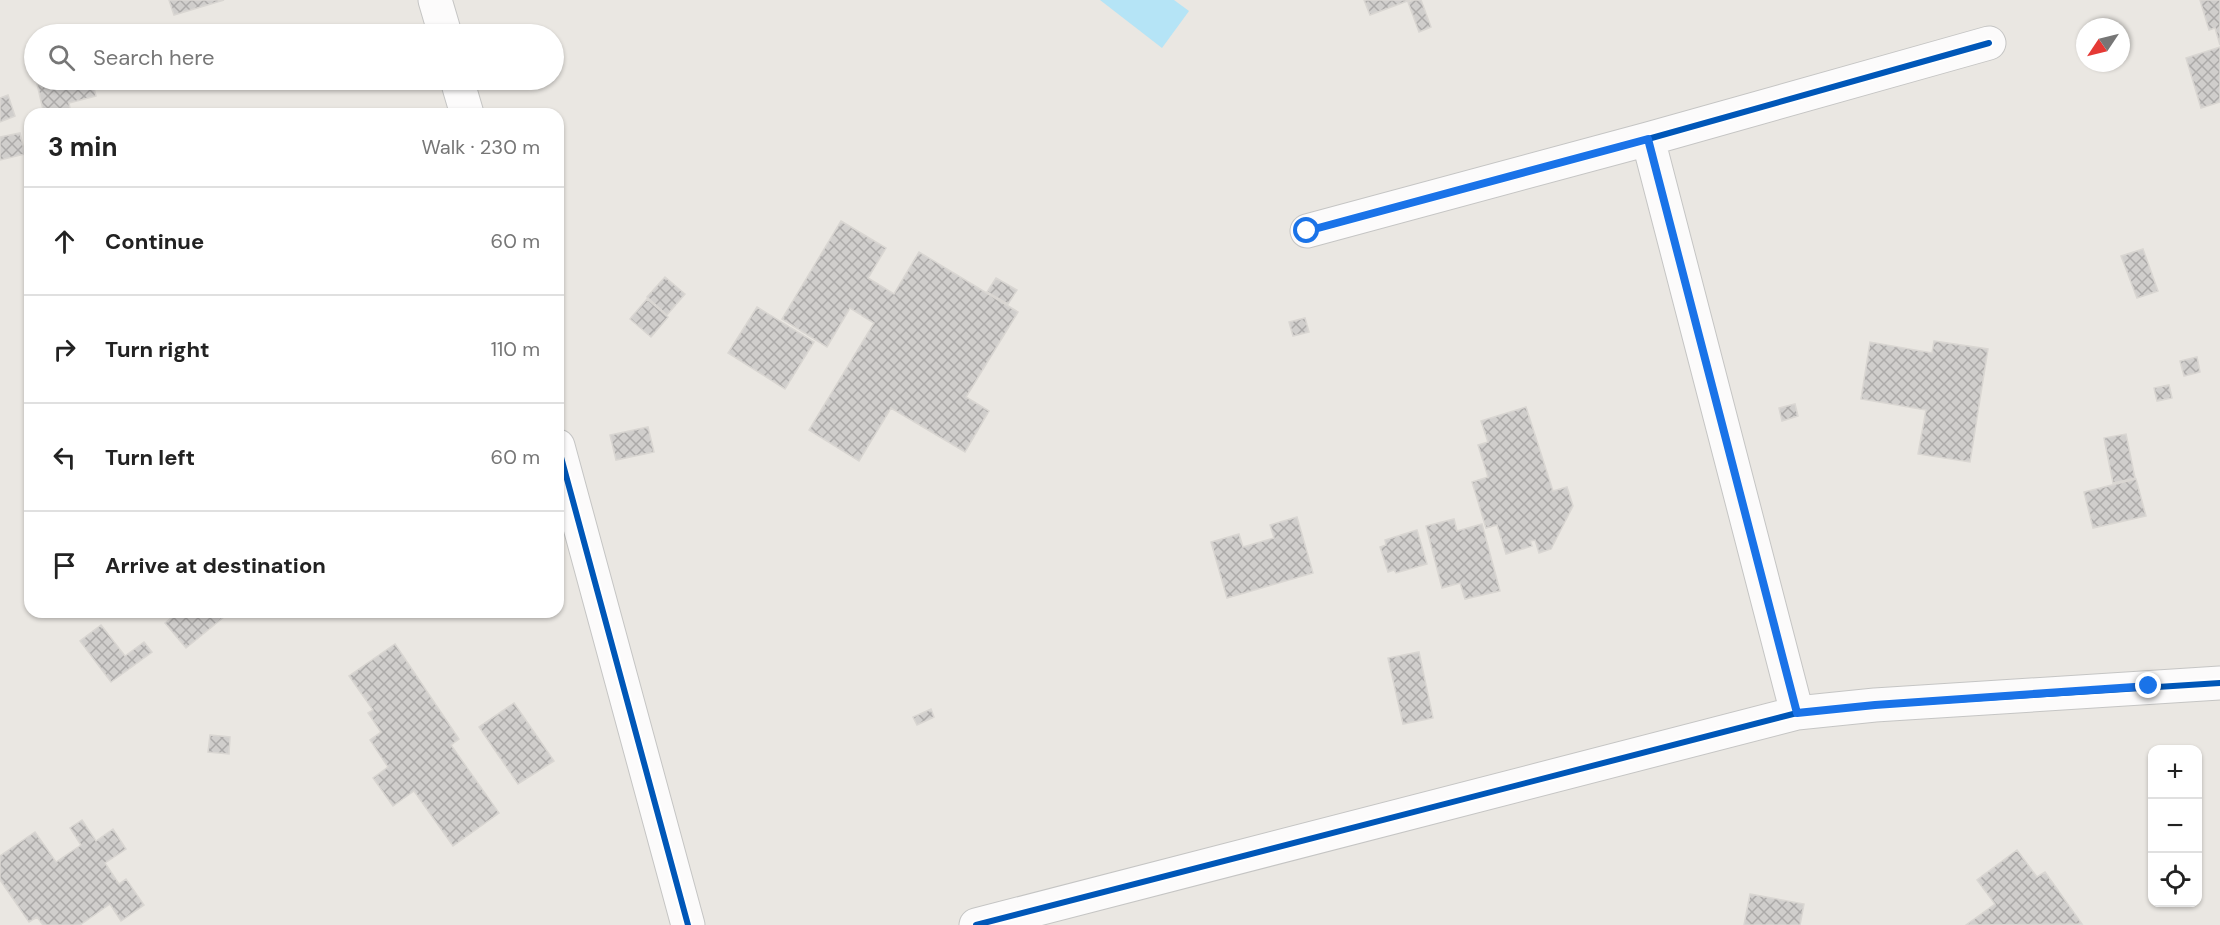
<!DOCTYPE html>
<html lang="en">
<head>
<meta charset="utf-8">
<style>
  :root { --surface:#fff; --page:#f2f2f2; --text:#222; --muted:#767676; --line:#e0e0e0 }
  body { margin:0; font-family:"DM Sans",sans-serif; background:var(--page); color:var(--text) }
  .controls { position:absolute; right:18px; bottom:18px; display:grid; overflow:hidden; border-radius:12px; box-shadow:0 2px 4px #0004 }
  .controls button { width:54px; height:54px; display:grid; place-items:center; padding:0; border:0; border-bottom:2px solid var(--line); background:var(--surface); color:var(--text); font:30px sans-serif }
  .compass { position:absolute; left:2076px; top:18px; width:54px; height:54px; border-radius:50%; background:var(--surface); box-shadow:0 2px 4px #0004; rotate:235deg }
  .stop { position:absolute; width:18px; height:18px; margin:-14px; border:4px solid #1a73e8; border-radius:50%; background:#fff }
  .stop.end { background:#1a73e8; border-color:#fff; box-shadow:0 2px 6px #0008 }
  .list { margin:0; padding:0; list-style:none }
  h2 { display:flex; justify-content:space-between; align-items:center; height:78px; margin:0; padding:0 24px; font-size:26px }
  h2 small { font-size:20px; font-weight:400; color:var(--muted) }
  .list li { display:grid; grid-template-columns:39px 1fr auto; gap:18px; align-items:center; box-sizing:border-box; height:108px; padding:0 24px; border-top:2px solid var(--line) }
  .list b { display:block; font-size:22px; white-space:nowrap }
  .list em { font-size:20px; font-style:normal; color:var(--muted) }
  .icon { flex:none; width:33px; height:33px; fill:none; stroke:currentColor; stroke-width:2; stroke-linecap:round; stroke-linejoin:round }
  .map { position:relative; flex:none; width:2220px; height:925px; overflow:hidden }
  .search { position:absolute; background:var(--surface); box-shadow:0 2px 4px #0004; left:24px; top:24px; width:540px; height:66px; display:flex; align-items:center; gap:15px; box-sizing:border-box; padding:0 21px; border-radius:33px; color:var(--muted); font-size:22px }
  .panel { position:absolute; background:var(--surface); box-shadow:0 2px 4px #0004; left:24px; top:108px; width:540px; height:510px; border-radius:18px }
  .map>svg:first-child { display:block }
  .water { fill:#b5e4f6 }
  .building { fill:url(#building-cross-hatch); stroke:#d9d6d2; stroke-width:1.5 }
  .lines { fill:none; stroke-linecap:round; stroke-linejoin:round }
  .street-casing { stroke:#c5c5c4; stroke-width:35 }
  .street { stroke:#fcfbfb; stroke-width:33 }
  .cycleway-casing { stroke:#fff; stroke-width:10 }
  .cycleway { stroke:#0057b8; stroke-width:6 }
  .route { stroke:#1a73e8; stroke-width:8 }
</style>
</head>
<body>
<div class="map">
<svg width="2220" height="925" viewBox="0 0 2220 925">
  <defs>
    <pattern id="building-cross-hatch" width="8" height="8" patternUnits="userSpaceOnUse" patternTransform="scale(1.5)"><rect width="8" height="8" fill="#d0cecc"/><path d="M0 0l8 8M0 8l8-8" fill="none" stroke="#acaaa9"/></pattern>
  </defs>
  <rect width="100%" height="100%" fill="#eae7e2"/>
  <path class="water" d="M1100,0H1174L1189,11L1162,48Z"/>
  <path class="building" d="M169,0H224L174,15Z
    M1364,0H1410L1370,15Z
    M1414,0H1421L1431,27L1419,32L1408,2Z
    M2200,0H2220V45L2215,28L2209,30Z
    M2220,47V102L2201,108L2186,58Z
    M55,80H92L96,96L69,103L71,114H44L37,84Z
    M8,95L15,116L0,122V98Z
    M20,133L25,154L0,160V137Z
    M841,221L886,248L868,278L894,294L919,252L1018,312L966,397L989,411L965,452L891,408L859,461L809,430L874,323L850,308L827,347L782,319Z
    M2143,249L2158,291L2137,298L2121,256Z
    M665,277L685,294L667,315L647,297Z
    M996,278L1017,290L1008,304L987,292Z
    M647,299L668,317L651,337L630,319Z
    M757,307L814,342L785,389L728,353Z
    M1305,318L1309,332L1293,336L1289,322Z
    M1934,341L1988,349L1970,462L1918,454L1926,410L1861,399L1870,342L1932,353Z
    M2197,357L2200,372L2184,376L2180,361Z
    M2169,385L2172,398L2157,401L2154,388Z
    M1795,404L1798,416L1782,421L1779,408Z
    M1526,407L1553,491L1567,487L1573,506L1551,549L1539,553L1535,540L1530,541L1532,546L1506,554L1497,525L1486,528L1472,482L1488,477L1478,445L1488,442L1481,421Z
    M648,427L654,452L616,460L610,435Z
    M2126,434L2135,478L2113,483L2104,438Z
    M2136,479L2146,516L2093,528L2084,492Z
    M1297,517L1313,573L1227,598L1211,542L1239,534L1243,547L1274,538L1270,525Z
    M1454,519L1457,531L1482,524L1500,591L1465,599L1460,583L1442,588L1426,526Z
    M1417,530L1427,564L1396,573L1394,570L1388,572L1380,547L1386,545L1385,540Z
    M178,612H230L186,648L165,623Z
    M101,625L125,656L144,642L152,652L111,682L80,641Z
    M395,644L459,739L451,745L499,813L453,846L414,791L393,806L373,778L388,767L370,740L381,732L368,713L373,710L349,676Z
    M1419,652L1433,718L1403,724L1388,658Z
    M514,703L554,761L518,784L479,727Z
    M931,709L934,717L917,725L913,717Z
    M210,735L230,737L229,754L208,752Z
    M82,820L96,841L113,829L126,849L105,863L119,884L126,879L144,905L121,921L110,904L80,925H43L37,917L29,922L0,880V856L35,832L56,862L81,845L70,828Z
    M2017,850L2037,877L2045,872L2082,924L1966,925L1995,904L1977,880Z
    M1750,894L1804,904L1800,925H1744Z"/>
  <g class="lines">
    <g class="street-casing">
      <path id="street" d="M435,0L445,34
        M457,80L467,114
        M1648,139L1797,713
        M1307,231L1648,139L1989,43
        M558,446L688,925
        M976,925L1797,713L1875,705L2220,683"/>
    </g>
    <use href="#street" class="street"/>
    <g class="cycleway-casing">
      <path id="cycleway" d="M1307,231L1648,139L1989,43
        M558,446L688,925
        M976,925L1797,713L1875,705L2220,683"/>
    </g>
    <use href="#cycleway" class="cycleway"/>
  </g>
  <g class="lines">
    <path class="route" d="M1307,231L1648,139L1797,713L1875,705L2149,686"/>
  </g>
</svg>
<div class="controls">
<button>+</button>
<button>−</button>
<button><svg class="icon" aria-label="locate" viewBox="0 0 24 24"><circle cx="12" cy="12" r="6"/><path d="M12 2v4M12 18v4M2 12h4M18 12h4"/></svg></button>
</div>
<svg class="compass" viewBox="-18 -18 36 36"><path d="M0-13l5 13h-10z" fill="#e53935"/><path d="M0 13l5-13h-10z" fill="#767676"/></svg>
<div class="stop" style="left:1307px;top:231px"></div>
<div class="stop end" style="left:2149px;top:686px"></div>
<div class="search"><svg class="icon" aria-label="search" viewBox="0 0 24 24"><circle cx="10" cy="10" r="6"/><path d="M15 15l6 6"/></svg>Search here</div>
<section class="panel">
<h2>3 min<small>Walk · 230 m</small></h2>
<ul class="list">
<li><svg class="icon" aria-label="ahead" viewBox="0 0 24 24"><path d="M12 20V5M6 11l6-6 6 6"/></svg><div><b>Continue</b></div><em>60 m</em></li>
<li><svg class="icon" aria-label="right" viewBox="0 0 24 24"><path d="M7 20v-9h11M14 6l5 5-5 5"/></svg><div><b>Turn right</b></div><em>110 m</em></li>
<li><svg class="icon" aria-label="left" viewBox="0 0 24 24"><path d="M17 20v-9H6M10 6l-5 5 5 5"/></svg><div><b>Turn left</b></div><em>60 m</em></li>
<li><svg class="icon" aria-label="arrive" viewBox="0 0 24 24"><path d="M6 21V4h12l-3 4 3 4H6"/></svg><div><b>Arrive at destination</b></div></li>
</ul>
</section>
</div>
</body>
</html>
